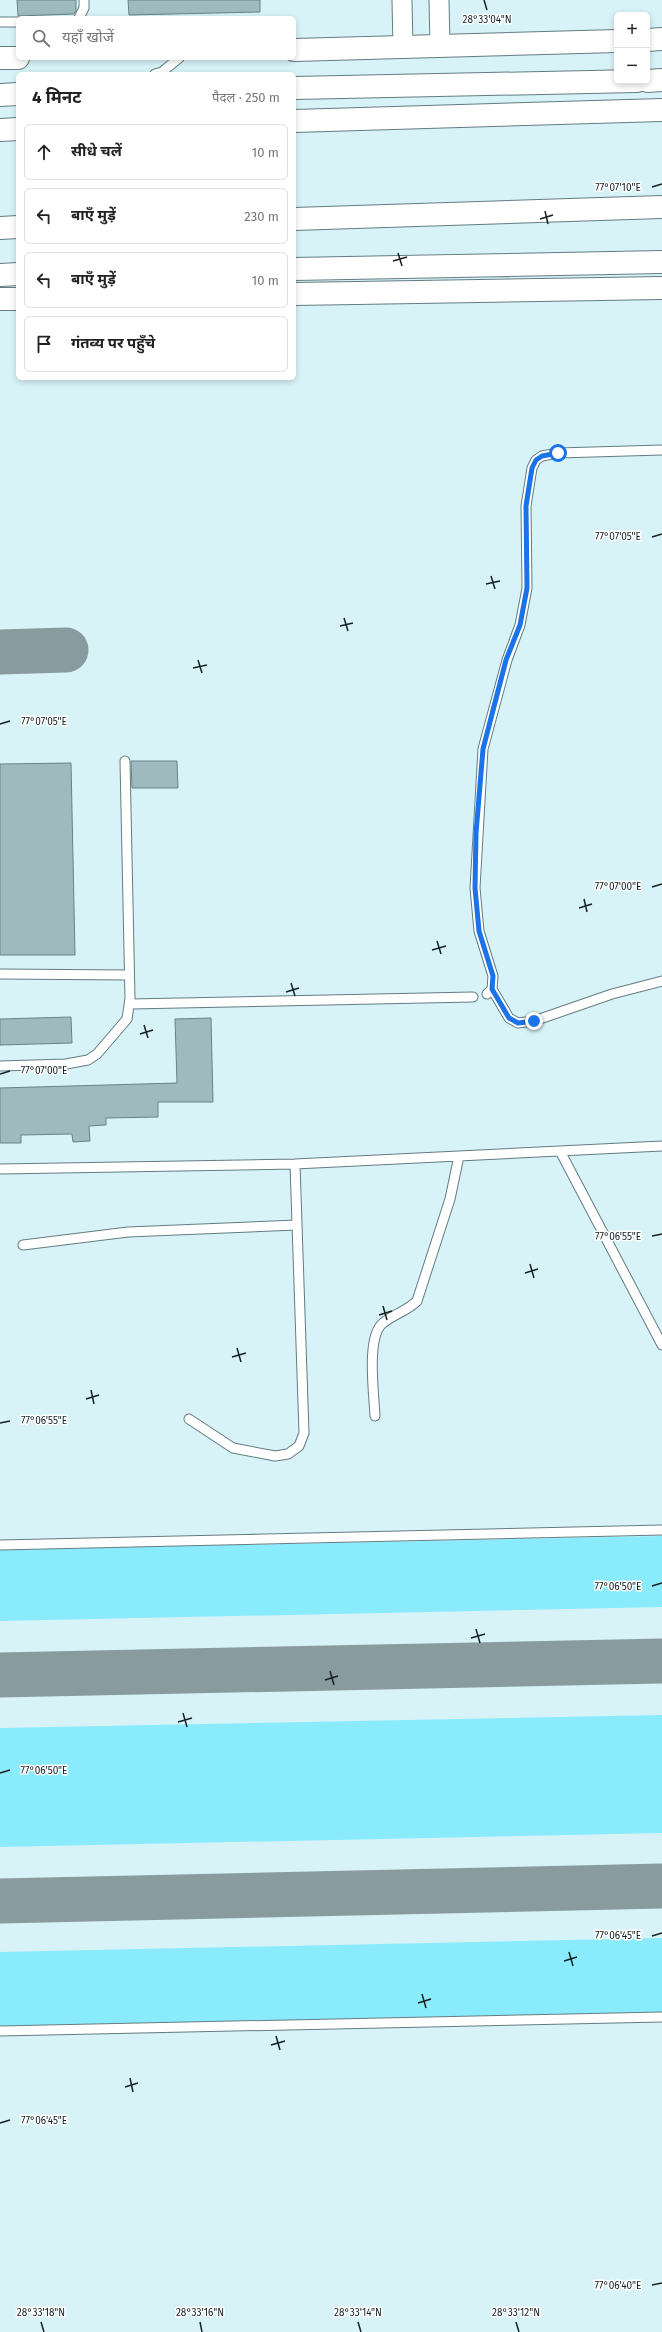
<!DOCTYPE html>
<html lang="hi">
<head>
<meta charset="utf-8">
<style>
  :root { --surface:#fff; --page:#f6f6f6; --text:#222; --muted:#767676; --line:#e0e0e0 }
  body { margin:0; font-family:"Fira Sans","Noto Sans Devanagari",sans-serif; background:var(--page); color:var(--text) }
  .controls { position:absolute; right:12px; top:12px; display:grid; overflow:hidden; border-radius:6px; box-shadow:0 2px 6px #0003 }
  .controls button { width:36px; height:36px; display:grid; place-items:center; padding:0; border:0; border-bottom:1px solid var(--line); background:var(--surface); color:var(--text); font:20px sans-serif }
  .stop { position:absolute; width:12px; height:12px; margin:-9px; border:3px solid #1a73e8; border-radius:50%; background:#fff }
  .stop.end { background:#1a73e8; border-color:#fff; box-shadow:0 1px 4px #0008 }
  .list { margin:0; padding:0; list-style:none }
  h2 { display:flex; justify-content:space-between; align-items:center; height:52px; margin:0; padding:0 16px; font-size:17px }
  h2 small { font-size:13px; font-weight:400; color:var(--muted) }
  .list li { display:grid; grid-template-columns:26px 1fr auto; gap:12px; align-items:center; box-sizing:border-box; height:56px; margin:0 8px 8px; padding:0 8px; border:1px solid var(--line); border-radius:6px }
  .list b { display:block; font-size:15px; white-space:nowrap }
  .list em { font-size:13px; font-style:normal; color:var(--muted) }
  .icon { flex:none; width:22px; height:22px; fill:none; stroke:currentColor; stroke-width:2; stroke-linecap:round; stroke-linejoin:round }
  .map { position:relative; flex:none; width:662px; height:2332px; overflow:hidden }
  .search { position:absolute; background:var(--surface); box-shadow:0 2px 6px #0003; left:16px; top:16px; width:280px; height:44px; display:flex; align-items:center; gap:10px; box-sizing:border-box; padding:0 14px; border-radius:6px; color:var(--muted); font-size:15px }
  .panel { position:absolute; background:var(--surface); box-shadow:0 2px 6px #0003; left:16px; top:72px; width:280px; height:308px; border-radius:6px }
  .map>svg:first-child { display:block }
  .green { fill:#89ebfc }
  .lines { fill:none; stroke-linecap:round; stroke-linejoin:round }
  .taxiway { stroke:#889ca0; stroke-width:45 }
  .building { fill:#9fbabf; stroke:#688286 }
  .lane-casing { stroke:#637c81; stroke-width:11 }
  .street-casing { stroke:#637c81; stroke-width:21 }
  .secondary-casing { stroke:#637c81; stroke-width:24 }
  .lane { stroke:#fff; stroke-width:9 }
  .street { stroke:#fff; stroke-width:19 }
  .secondary { stroke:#fff; stroke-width:22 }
  .route { stroke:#1a73e8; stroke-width:5 }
  .ticks { fill:none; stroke:#172123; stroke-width:1.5 }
  .ticks-label { font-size:10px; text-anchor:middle; fill:#172123; stroke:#fff; stroke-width:3; stroke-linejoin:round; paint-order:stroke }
</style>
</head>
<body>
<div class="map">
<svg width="662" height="2332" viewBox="0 0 662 2332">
  <rect width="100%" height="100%" fill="#d7f3f8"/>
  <path class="green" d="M662,1536V1607L0,1621V1550Z
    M662,1715V1833L0,1847V1728Z
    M662,1938V2012L0,2026V1952Z"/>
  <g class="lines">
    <path class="taxiway" d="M0,652L66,650
      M0,1675L662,1661
      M0,1901L662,1886"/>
  </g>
  <path class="building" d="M17,0H76V10L74,14L18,16Z
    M128,0H260V12L129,15Z
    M131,761H177L178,788H132Z
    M71,763L75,955H0V764Z
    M71,1017L72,1043L0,1045V1019Z
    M211,1018L213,1102H158V1117L106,1118V1125L89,1126L90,1141L73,1142L72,1134L21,1135V1143H0V1088L177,1083L175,1019Z"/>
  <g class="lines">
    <g class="lane-casing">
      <path id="lane" d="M79,18L84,8V0
        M0,22H18
        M155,74L162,72L179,58
        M0,974L129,975
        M492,989L509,1018L518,1023L534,1021L612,994L662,981
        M487,994L492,989L493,976L479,931L475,888L483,749L507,660L520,625L527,588L526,506L532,468L536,460L542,456L558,453L662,450
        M130,1004L473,997
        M0,1066L66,1064L88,1060L97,1054L127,1019L130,998L125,761
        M560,1151L662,1345
        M0,1169L295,1164L662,1146
        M23,1245L128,1232L297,1225
        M375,1416C374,1394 366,1336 383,1323C394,1314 407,1311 417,1301L450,1199L459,1156
        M189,1419L233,1448L275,1456L288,1454L299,1446L304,1433L295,1164
        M0,1545L662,1530
        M0,2031L662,2017"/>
    </g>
    <g class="street-casing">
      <path id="street" d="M402,0L403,48
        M439,0L440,46"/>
    </g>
    <g class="secondary-casing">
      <path id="secondary" d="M647,40L662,39
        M294,50L617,41
        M0,58H18
        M647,81L662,80
        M294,88L637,81
        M0,95L18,94
        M294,121L662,110
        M0,130L18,129
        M294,219L662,207
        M0,228L18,227
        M294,269L662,262
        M0,275L18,274
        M294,294L662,288
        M0,299H18"/>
    </g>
    <use href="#lane" class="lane"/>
    <use href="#street" class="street"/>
    <use href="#secondary" class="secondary"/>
  </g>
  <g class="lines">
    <path class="route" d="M534,1021L518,1023L509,1018L492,989L493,976L479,931L475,888L476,833L483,749L506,660L520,625L527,588L526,506L532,468L536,460L542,456L558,453"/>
  </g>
  <path class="ticks" d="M484,0L487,10M652,187L662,184M545,211L548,224M540,219L553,215M398,253L402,266M393,261L407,257M652,537L662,534M491,576L495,589M486,584L500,581M344,618L348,631M340,626L353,623M198,660L202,673M193,668L207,665M0,724L10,721M652,887L662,884M584,899L587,912M579,908L592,904M437,941L441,954M432,950L446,946M291,983L295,996M286,992L299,988M144,1025L148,1038M140,1034L153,1030M0,1074L10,1071M652,1236L662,1234M530,1264L534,1278M525,1273L538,1269M383,1306L387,1320M379,1315L392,1311M237,1348L241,1362M232,1357L246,1353M91,1390L94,1404M86,1399L99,1395M0,1423L10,1421M652,1586L662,1583M476,1629L480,1643M471,1638L485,1634M330,1671L334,1685M325,1680L338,1676M183,1713L187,1727M178,1722L192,1718M0,1773L10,1770M652,1936L662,1933M569,1952L573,1966M564,1961L577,1957M422,1994L426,2008M418,2003L431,1999M276,2036L280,2050M271,2045L285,2041M130,2078L133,2092M125,2087L138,2083M0,2123L10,2120M652,2285L662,2283M41,2322L44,2332M200,2322L202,2332M358,2322L361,2332M516,2322L519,2332"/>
  <g class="ticks-label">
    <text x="487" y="23">28°33'04"N</text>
    <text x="618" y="191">77°07'10"E</text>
    <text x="618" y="540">77°07'05"E</text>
    <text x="44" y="725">77°07'05"E</text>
    <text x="618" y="890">77°07'00"E</text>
    <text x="44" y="1074">77°07'00"E</text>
    <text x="618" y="1240">77°06'55"E</text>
    <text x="44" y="1424">77°06'55"E</text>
    <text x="618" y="1590">77°06'50"E</text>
    <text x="44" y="1774">77°06'50"E</text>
    <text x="618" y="1939">77°06'45"E</text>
    <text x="44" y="2124">77°06'45"E</text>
    <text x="618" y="2289">77°06'40"E</text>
    <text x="41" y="2316">28°33'18"N</text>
    <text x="200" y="2316">28°33'16"N</text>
    <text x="358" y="2316">28°33'14"N</text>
    <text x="516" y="2316">28°33'12"N</text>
  </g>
</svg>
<div class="controls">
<button>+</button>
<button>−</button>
</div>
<div class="stop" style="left:558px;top:453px"></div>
<div class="stop end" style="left:534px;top:1021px"></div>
<div class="search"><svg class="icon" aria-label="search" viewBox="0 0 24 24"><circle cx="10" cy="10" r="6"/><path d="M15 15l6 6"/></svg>यहाँ खोजें</div>
<section class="panel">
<h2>4 मिनट<small>पैदल · 250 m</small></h2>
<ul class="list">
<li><svg class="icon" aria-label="ahead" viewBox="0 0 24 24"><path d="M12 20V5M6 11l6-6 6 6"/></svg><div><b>सीधे चलें</b></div><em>10 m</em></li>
<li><svg class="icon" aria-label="left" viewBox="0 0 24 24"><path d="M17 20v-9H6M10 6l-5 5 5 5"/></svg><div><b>बाएँ मुड़ें</b></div><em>230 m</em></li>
<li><svg class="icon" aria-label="left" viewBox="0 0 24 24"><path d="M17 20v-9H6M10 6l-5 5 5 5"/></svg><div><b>बाएँ मुड़ें</b></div><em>10 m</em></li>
<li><svg class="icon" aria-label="arrive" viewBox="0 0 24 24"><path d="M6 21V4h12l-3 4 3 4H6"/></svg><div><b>गंतव्य पर पहुँचे</b></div></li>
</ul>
</section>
</div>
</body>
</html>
